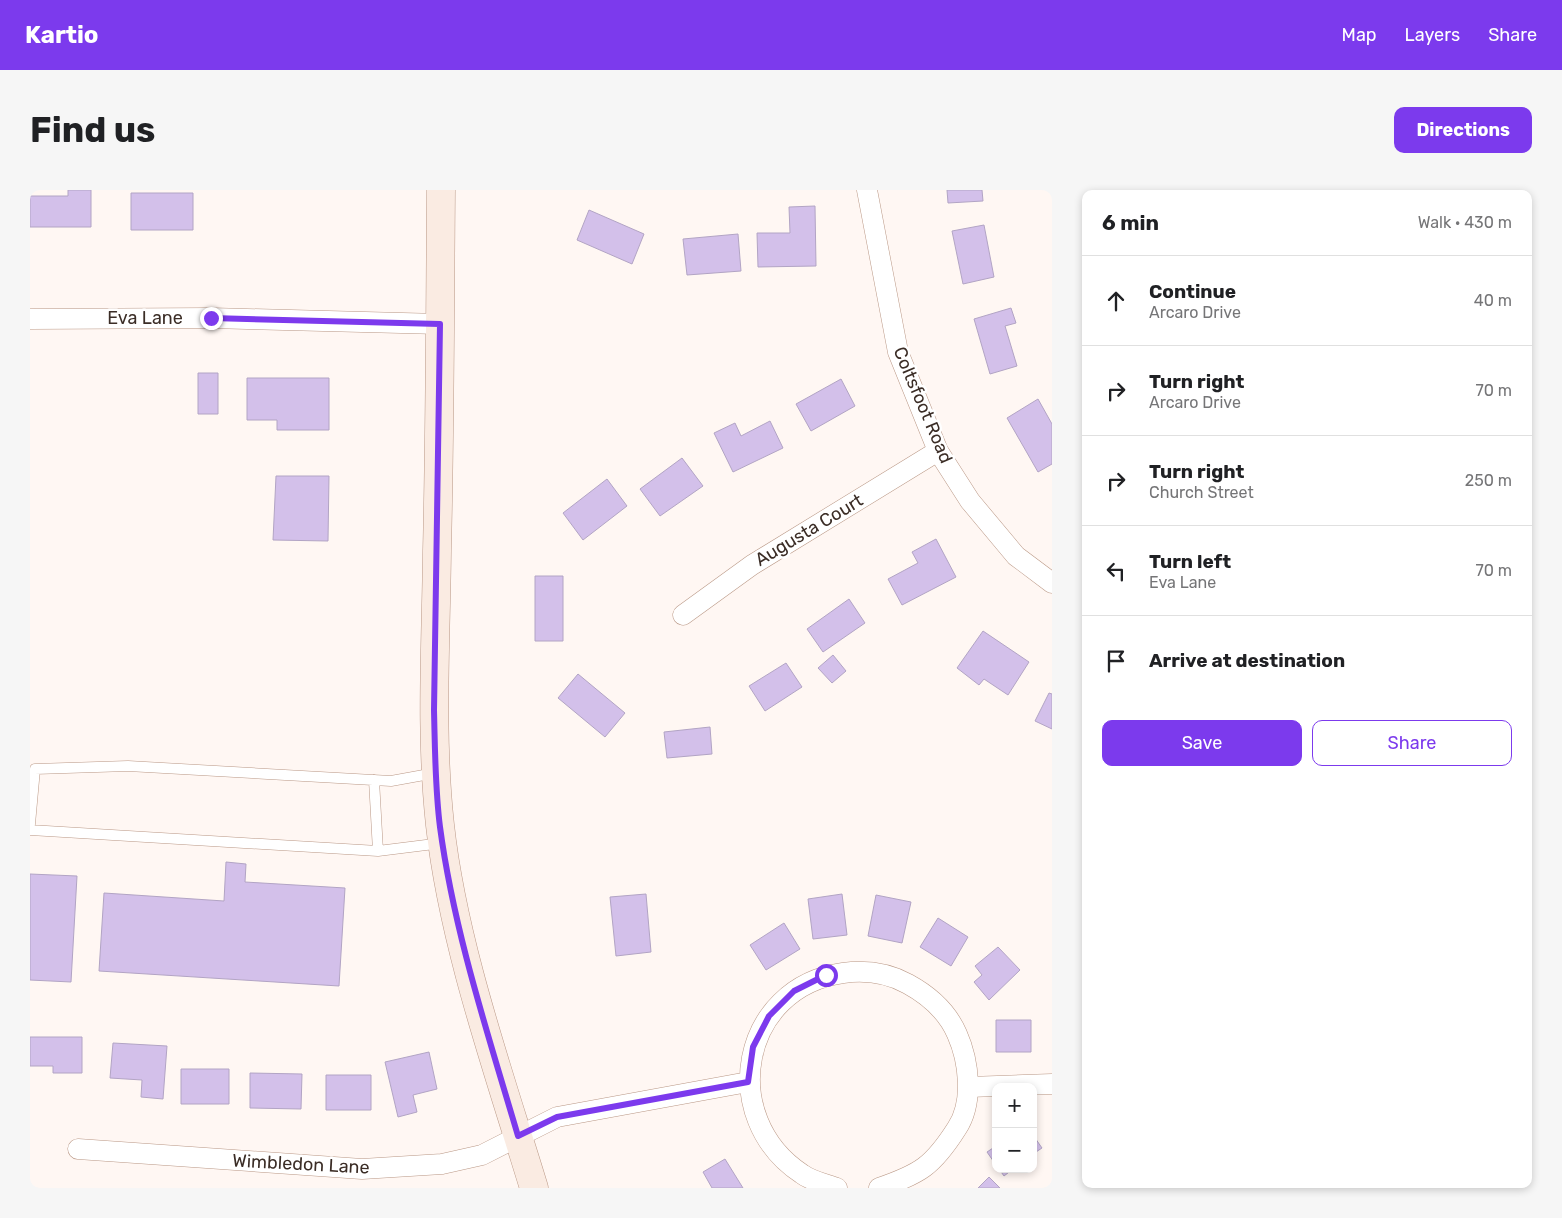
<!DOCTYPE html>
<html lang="en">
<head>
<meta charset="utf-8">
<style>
  :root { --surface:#fff; --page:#f6f6f6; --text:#202124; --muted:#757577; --line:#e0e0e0; --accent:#7c3aed }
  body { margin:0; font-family:Rubik,sans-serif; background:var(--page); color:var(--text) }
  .controls { position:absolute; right:15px; bottom:15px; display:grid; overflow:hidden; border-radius:10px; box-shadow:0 2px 8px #0003 }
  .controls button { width:45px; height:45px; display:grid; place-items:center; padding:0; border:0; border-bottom:1px solid var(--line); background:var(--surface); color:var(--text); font:25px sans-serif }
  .stop { position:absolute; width:15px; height:15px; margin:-11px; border:4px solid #7c3aed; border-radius:50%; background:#fff }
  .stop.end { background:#7c3aed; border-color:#fff; box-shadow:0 1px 5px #0008 }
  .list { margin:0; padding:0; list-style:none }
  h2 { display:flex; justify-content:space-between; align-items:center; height:65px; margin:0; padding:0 20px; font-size:21px }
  h2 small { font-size:16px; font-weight:400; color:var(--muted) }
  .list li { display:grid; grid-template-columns:32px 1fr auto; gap:15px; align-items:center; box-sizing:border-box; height:90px; padding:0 20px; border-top:1px solid var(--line) }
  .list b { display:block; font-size:19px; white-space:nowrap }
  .list p { margin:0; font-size:16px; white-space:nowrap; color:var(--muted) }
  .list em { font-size:16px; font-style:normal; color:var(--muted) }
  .actions { display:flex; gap:10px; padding:15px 20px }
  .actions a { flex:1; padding:11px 0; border:1px solid var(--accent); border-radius:10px; text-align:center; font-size:18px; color:var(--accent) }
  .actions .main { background:var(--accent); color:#fff }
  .icon { flex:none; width:28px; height:28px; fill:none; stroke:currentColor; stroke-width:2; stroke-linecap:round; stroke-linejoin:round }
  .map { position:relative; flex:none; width:1022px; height:998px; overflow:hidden; border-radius:10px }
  header { display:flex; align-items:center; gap:30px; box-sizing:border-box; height:70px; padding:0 25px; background:var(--accent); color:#fff }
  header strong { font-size:24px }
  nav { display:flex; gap:28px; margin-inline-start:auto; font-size:18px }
  .intro { display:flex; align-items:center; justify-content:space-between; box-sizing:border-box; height:120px; padding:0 30px }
  h1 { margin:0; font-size:35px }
  .button { padding:12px 22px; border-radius:10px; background:var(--accent); color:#fff; font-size:18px; font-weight:700 }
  main { display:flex; gap:30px; padding:0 30px }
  aside { flex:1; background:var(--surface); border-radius:10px; box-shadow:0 2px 8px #0003 }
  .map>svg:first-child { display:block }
  .building { fill:#d3c0ea; stroke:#b2a4c4 }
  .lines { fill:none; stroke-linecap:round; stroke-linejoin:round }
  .lane-casing { stroke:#ba9886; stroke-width:11 }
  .street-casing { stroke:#ba9886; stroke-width:21 }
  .secondary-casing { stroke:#ba9886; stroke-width:29 }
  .lane { stroke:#fff; stroke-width:10 }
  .street { stroke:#fff; stroke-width:20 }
  .secondary { stroke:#faebe2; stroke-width:28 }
  .route { stroke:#7c3aed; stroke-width:6 }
  .labels { text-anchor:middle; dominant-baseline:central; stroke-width:5; stroke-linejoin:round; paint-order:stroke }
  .street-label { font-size:18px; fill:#3b2d26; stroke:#fff }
</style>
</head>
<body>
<header>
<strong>Kartio</strong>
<nav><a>Map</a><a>Layers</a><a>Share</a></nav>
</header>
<div class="intro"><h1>Find us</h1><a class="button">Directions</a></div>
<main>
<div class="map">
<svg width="1022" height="998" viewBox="0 0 1022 998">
  <rect width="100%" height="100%" fill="#fff7f3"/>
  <path class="building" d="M38,0H61V37H0V6H38Z
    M917,0H952L953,11L918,13Z
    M101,3H163V40H101Z
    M785,16L786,76L728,77L727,43H760L759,17Z
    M559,20L614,44L602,74L547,50Z
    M954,35L964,87L933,94L922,41Z
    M708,44L711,81L657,85L653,49Z
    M981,118L986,133L975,136L987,176L960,184L944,129Z
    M168,183H188V224H168Z
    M217,188H299V240H247V230H217Z
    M811,189L825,216L781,241L766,214Z
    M1008,209L1022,234V274L1008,282L977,228Z
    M740,231L753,258L703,282L684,243L705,233L711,246Z
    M652,268L673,296L630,326L610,299Z
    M246,286H299L298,351L243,350Z
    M577,289L597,316L553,350L533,323Z
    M906,349L926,387L872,415L858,389L888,373L882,362Z
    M505,386H533V451H505Z
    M819,409L835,433L793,462L777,439Z
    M953,441L999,472L978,505L954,489L949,495L927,478Z
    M803,465L816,481L802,493L788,478Z
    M756,473L772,497L735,521L719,496Z
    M548,484L595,523L575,547L528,508Z
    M1019,503L1022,504V539L1005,531Z
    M680,537L682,564L637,568L634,542Z
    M196,672L216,674L215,692L315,698L309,796L69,781L74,703L194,711Z
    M0,684L47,686L41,792L0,790Z
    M616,704L621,762L586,766L580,707Z
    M812,704L817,745L783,749L778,709Z
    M846,705L881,712L872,753L838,746Z
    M908,728L938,747L921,776L890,757Z
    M754,733L770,759L736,780L720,755Z
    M968,757L990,780L959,810L944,792L952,785L945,776Z
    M966,830H1001V862H966Z
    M0,847H52V883H23V876H0Z
    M83,853L137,856L133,909L111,907L112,890L80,888Z
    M399,862L407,899L383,905L387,922L368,927L355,872Z
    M151,879H199V914H151Z
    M220,883L272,884L271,919L220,918Z
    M296,885H341V920H296Z
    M1003,945L1012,958L1003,964Z
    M966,956V975L957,962Z
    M695,969L713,998H682L673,982Z
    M969,979H983L974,986Z
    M959,987L970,998H948Z"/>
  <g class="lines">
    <g class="lane-casing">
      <path id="lane" d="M0,634L5,579L98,576L361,591L405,583
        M0,640L348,661L344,590
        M348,661L412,653"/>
    </g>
    <g class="street-casing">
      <path id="street" d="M837,0L868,162L908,261L940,311L986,366L1022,393
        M0,129L181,128L410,134
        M653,425L722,375L908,261
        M939,897L1022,894
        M48,959L332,979L412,974L452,965L527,927L718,892
        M807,998C796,994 781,991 772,984C687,928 710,797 813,783C835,780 858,783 878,794C900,806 917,821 927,844C939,871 944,912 927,938C903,976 890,984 849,998"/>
    </g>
    <g class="secondary-casing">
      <path id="secondary" d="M411,0C410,120 410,240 407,361C406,452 400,544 410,635C423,754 469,883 504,998"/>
    </g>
    <use href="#lane" class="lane"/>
    <use href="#street" class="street"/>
    <use href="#secondary" class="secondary"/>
  </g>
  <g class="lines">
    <path class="route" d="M181,128L410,134L404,520C405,559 405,598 410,637C424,742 458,844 488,946L527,927L718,892L723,857L739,826L764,801L796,785"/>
  </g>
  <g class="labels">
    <g class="street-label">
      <text x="115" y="128">Eva Lane</text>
      <text transform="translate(893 215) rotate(67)">Coltsfoot Road</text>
      <text transform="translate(779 340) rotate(-31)">Augusta Court</text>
      <text transform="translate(271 974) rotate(3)">Wimbledon Lane</text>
    </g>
  </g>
</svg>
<div class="controls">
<button>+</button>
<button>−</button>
</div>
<div class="stop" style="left:796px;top:785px"></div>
<div class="stop end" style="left:181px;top:128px"></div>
</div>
<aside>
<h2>6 min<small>Walk · 430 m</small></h2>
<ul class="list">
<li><svg class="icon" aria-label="ahead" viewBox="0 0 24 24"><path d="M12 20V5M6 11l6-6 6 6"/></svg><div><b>Continue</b><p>Arcaro Drive</p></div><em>40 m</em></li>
<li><svg class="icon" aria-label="right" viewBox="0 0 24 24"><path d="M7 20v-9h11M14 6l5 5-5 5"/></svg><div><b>Turn right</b><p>Arcaro Drive</p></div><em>70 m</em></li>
<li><svg class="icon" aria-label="right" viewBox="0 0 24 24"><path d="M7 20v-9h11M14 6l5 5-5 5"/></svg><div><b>Turn right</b><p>Church Street</p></div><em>250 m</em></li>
<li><svg class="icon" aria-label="left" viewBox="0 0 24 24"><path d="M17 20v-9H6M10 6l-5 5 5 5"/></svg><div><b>Turn left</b><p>Eva Lane</p></div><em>70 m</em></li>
<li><svg class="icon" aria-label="arrive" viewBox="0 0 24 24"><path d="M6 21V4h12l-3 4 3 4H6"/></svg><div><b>Arrive at destination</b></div></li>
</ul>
<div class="actions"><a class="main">Save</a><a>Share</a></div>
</aside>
</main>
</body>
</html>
